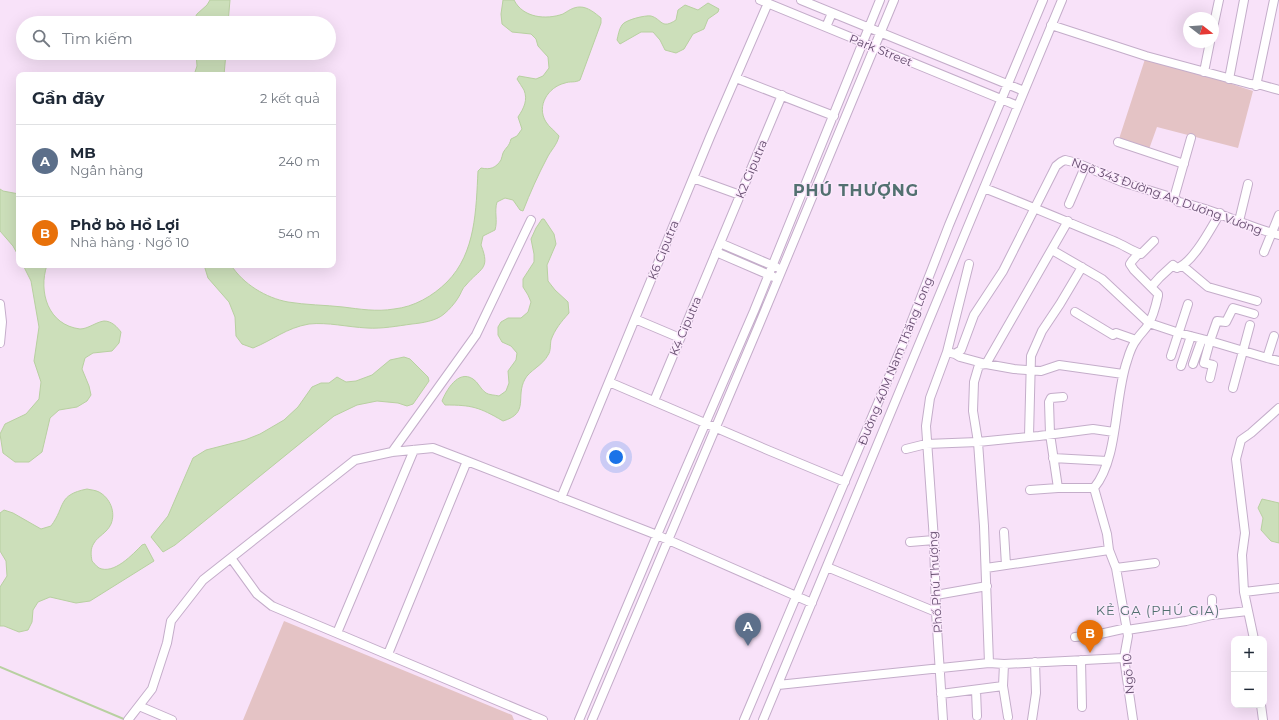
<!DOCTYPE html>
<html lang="vi">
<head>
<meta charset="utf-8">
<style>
  :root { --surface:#fff; --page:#f6f6f7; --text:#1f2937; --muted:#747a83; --line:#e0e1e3; --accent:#111827 }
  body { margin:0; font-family:Montserrat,sans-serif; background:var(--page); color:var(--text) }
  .controls { position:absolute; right:12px; bottom:12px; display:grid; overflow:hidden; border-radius:8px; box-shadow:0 4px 16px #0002 }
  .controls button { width:36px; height:36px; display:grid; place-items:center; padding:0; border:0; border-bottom:1px solid var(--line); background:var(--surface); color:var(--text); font:20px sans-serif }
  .compass { position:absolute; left:1183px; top:12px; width:36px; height:36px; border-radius:50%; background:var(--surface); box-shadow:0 4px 16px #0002; rotate:107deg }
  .you { position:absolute; left:616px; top:457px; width:14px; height:14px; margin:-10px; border:3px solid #fff; border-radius:50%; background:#1a73e8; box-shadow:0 0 0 6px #1a73e833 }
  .badge { display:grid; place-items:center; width:26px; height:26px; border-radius:50%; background:var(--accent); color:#fff; font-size:13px; font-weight:700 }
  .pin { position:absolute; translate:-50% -33px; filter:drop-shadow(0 1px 2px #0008) }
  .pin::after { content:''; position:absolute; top:21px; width:14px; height:12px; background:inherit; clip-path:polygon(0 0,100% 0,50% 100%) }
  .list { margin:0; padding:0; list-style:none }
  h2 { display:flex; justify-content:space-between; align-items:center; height:52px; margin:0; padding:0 16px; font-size:17px }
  h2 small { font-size:13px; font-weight:400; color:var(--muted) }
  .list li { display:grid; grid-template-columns:26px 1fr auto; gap:12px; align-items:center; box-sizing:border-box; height:72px; padding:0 16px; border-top:1px solid var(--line) }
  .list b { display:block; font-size:15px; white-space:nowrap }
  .list p { margin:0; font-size:13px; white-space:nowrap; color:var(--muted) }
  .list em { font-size:13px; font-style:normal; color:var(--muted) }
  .icon { flex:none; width:22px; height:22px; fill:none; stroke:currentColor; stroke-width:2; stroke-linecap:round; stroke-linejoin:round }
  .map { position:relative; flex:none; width:1279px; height:720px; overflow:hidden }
  .search { position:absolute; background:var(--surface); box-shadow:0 4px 16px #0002; left:16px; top:16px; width:320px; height:44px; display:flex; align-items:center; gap:10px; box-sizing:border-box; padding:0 14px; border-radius:22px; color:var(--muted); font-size:15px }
  .panel { position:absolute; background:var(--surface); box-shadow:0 4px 16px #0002; left:16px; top:72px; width:320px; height:196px; border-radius:8px }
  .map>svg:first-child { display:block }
  .green { fill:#e4c3c5 }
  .water { fill:#ccdfba; stroke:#b8d0a1 }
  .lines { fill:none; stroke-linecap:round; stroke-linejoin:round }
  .stream { stroke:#b8d0a1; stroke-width:2 }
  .minor-casing { stroke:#c4adca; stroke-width:10 }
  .minor { stroke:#fff; stroke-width:8 }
  .labels { text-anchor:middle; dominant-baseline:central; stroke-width:3; stroke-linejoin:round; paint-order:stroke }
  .street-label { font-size:12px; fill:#634c6d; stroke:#fbe8fc }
  .neighbourhood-label { font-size:13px; letter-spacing:1px; fill:#527070; stroke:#fbe8fc }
  .district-label { font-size:16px; font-weight:bold; letter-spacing:1px; fill:#527070; stroke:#fbe8fc }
</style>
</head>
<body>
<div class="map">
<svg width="1279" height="720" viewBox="0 0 1279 720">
  <rect width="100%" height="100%" fill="#f8e2f9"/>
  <path class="green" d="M1146,56L1253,91L1238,148L1157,127L1148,152L1118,142Z
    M284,621L512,715L514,720H243Z"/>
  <path class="water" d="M210,0H230L228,23H192L197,14L207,5Z
    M503,0H514C523,18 546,20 563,14C568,11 573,7 580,7C588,7 595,13 601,18V23L580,80C575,83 570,81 565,83C548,87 536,106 546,122C549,127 555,131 559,136C557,145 551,150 547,158C538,175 530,193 523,211L520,210L513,200L505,198L497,202C494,212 498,220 495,230L483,236L481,245C491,270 480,268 466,285C462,288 461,294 458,298C455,303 449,310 444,314C436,321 422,323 412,324C397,326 382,329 367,328C347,327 328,322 309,324C286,328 273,340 253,348L242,344L236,336L235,317L229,302L208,278L204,265H231C243,284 266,298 288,302C306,305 325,305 343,307C359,309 377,312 394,309C414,307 433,296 447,282C476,253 476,209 478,171L481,168C490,170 496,168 501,160C502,158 502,155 503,153C506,147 509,147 511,139L517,136L522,129L518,117C524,108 528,100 524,90C522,86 519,83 517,79L519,76L536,79L543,76L549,68L548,57L538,46L536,39L531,34L512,32L502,24L501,14Z
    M708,3L719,9L718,12L708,19L704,29L693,34L684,49L676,53L665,50L660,40L653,32H641L620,44L617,40C618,36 619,29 622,25C625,20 645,15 651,16C662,19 661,30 676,20L678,10L685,5L698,10Z
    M196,53H226L224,75H194L197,66Z
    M0,189L3,191L19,194V257L13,246L0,231Z
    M542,219H544L554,234L556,244L547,265L548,281L555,290L568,302L569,313C561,322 555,329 551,340C550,345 551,351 548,355C543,365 529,371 525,379C515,397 530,413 503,421C479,407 472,405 445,405L442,401C446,391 458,369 473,379C478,382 481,390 486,393C489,395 495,395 499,396L506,391L509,383L508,371L516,360L517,353L511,346L502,342L498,335V327L501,322L508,318H521L528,312L531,302L528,295L523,287V279L534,262V254L531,239L536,228Z
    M23,265H47C38,292 48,325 80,329C88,329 96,322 104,321C112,321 117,327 121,332L119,343L112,351L93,353L85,358L82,369L89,386L91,395L87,401L77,407L59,410L50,418L42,452L29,462H15L3,453L0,434L5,424L26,414L39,399L41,382L34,361L39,327L31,281Z
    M404,357L410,359L428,377L429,381L413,404L407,406L398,403L377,401L357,405L334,416L175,545L163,552L151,537L168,516L193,458L206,450L245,440L260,434L284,420L298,407L312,387L321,383H329L337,377L346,382L356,381L372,375L390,360Z
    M87,489C91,490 95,490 99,492C110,498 116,512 111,524C107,533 98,536 94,543C90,549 91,555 92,561C94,563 96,566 99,568C114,575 133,554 142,545L145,544L154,561L90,601L76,603L50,597L38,602L33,610L32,622L28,630L19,632L4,626H0V587L7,576L6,561L0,551V513L4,510L13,513L41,529L51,526C66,506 57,495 87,489Z
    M1262,499L1279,503V543L1271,541L1261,530L1263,518L1258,508Z"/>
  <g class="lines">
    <path class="stream" d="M0,667L126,720"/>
    <g class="minor-casing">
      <path id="minor" d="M760,0L1018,106
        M801,0L1024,91
        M1051,25L1146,56L1250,84L1261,85L1279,90
        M826,27L832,13
        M1213,28L1219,0
        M1204,72L1210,42
        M736,78L834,116
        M1229,79L1244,0
        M1256,86L1274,0
        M1118,142L1184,164
        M693,178L740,195
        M984,188C1028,205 1072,224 1116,242C1125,246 1132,251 1141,254L1154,241
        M1174,198L1191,138
        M1069,204L1085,167
        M1239,221L1248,184
        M720,243L776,267
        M1052,250L1102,279L1149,323L1179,333L1210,341L1267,358L1279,361
        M716,252L774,277
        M1264,252L1279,215
        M1183,266L1208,287L1257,301
        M1151,287L1160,277L1173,265L1177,268C1193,263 1211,228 1220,213
        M0,304L2,322L0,343
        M1075,312L1113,335L1116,333L1136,340
        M635,319L680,338
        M947,352L955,354L961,350L974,315L1003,271L1056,166L1061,162L1065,160L1077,163L1122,182L1174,198L1179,202C1214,209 1245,226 1279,235
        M955,354L960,357L986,364L1014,369L1041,371L1059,365L1123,374
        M1171,356L1188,304
        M1267,358L1274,336
        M986,364L979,365L974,382L973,411L978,442L984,526L989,663
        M986,364L1068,221
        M1193,364L1202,339
        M1181,366L1191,336
        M1210,378L1213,365L1204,363L1210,341L1217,321L1226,322L1233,308L1254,314
        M609,382L770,451L845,482
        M1233,388L1250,325
        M654,401L782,95
        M1029,436L1031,356L1042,331L1060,304L1082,267
        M906,449L926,444L978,442L1039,436L1093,429L1114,432
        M392,452L476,335L531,220
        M1053,458L1107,461
        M1058,488L1050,434L1049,402L1051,398L1063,397
        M1030,490L1058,488H1094
        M561,498L710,137L768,3
        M1004,532L1006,565
        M910,542L934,540
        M231,558L257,594L272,606L543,720
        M827,567L936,612
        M986,568L1109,550
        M1116,568L1155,563
        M1244,592L1279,588
        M936,595L987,586
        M1212,599V615
        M1127,630L1186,621L1212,615L1248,611
        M337,633L414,450
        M1075,637L1100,634L1127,628
        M1254,639L1244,592L1242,555L1245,533L1236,459L1241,440L1251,433L1279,408
        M388,654L467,461
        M1081,660L1082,707
        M1004,664L1003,686L1008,717
        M778,685L989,663L1004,664L1124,658
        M976,690L977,716
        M941,694L1003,686
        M1261,705L1263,720
        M139,706L172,720
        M128,720L152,689L167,643L171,621L203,580L355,460L392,452L433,448L467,461L657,535L812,603
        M579,720L657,535L754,311L880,0
        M592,720L759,325L894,0
        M744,720L902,346L949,225L1043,0
        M763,720L1062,0
        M943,720L936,612L934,540L926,426L930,398L947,352L969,264
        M1032,720L1036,693L1035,662
        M1133,720L1124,658L1128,636L1116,568L1109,550L1107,534L1094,488C1119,458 1114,398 1127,361C1129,354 1132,345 1137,339C1140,334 1145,330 1148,325C1153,317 1156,305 1158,296V294L1134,270L1130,264L1132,261L1139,253"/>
    </g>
    <use href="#minor" class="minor"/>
  </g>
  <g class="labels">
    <g class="street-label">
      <text transform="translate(881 50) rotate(22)">Park Street</text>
      <text transform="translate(751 169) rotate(-67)">K2 Ciputra</text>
      <text transform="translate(1167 196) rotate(20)">Ngõ 343 Đường An Dương Vương</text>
      <text transform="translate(663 250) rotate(-68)">K6 Ciputra</text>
      <text transform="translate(685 326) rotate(-67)">K4 Ciputra</text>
      <text transform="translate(895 361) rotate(-68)">Đường 40M Nam Thăng Long</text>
      <text transform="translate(935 582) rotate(-93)">Phố Phú Thượng</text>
      <text transform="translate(1128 674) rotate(-94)">Ngõ 10</text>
    </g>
    <g class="neighbourhood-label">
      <text x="1158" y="610">KẺ GẠ (PHÚ GIA)</text>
    </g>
    <g class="district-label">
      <text x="856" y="190">PHÚ THƯỢNG</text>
    </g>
  </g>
</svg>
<div class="controls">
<button>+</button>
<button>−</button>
</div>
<svg class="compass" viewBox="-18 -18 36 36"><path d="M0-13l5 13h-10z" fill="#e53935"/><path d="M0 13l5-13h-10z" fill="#747a83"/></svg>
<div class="you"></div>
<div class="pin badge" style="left:748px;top:646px;background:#5c6f8a">A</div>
<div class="pin badge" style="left:1090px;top:653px;background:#e8710a">B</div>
<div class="search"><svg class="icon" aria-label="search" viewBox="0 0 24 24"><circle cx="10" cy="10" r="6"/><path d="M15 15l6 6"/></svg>Tìm kiếm</div>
<section class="panel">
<h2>Gần đây<small>2 kết quả</small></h2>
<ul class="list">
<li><span class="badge" style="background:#5c6f8a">A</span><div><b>MB</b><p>Ngân hàng</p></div><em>240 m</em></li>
<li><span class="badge" style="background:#e8710a">B</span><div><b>Phở bò Hồ Lợi</b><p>Nhà hàng · Ngõ 10</p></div><em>540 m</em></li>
</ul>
</section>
</div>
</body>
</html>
